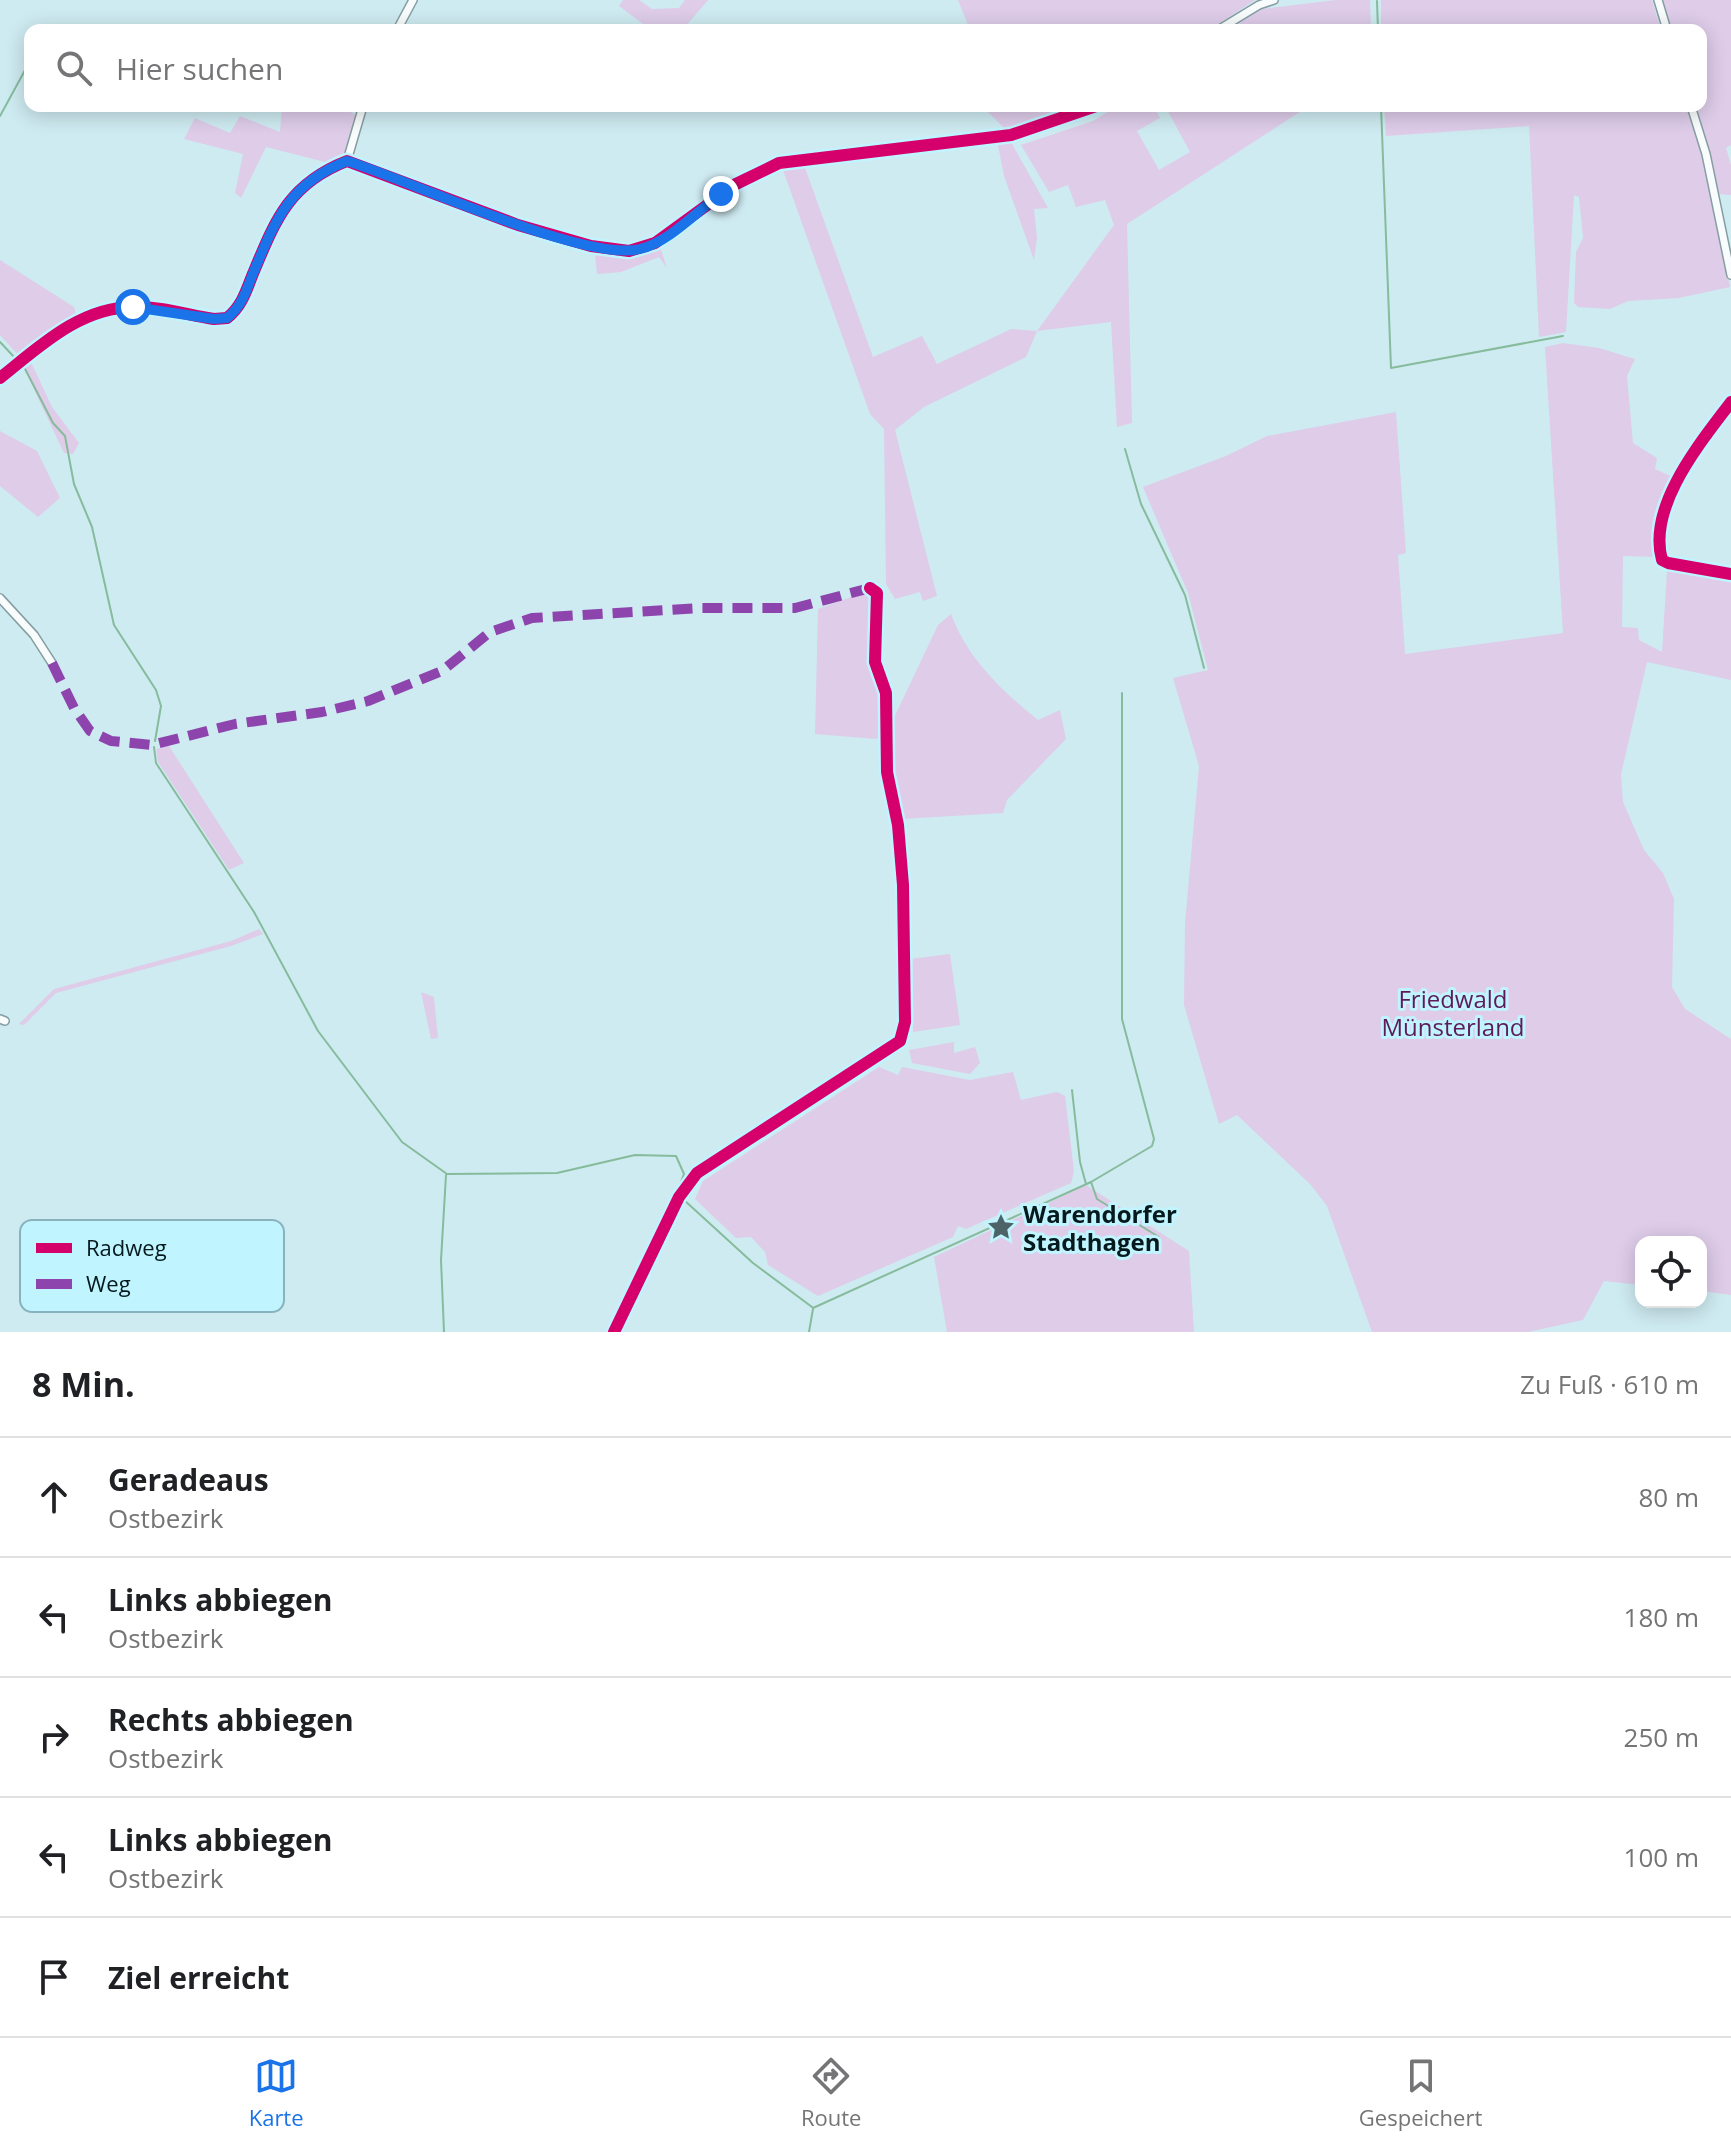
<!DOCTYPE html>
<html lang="de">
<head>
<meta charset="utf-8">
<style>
  :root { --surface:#fff; --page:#f6f6f6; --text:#202124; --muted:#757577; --line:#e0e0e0; --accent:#1a73e8 }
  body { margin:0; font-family:"Open Sans",sans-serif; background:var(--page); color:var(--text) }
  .controls { position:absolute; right:24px; bottom:24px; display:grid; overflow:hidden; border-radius:16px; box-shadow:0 4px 20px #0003 }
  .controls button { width:72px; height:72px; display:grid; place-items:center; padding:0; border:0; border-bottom:2px solid var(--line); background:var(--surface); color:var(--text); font:40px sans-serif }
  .stop { position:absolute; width:24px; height:24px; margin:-18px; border:6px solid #1a73e8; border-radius:50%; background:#fff }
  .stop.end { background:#1a73e8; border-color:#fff; box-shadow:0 2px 8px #0008 }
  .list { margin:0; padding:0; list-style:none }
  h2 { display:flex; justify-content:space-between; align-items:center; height:104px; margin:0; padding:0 32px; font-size:34px }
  h2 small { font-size:26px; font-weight:400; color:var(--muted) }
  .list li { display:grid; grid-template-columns:52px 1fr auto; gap:24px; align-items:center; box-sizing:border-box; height:120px; padding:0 32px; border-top:2px solid var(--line) }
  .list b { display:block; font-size:30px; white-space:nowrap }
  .list p { margin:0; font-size:26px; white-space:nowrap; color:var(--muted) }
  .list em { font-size:26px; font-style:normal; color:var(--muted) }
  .icon { flex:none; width:44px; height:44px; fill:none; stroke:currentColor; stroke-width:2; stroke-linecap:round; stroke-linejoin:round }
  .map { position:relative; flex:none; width:1731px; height:1332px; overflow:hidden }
  .search { position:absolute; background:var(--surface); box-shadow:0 4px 20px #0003; left:24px; right:24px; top:24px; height:88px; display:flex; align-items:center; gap:20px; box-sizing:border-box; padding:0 28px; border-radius:16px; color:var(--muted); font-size:30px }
  .sheet { height:704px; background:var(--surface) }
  nav { display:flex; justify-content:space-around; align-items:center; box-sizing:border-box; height:112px; border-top:2px solid var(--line); background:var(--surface); font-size:22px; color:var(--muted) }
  nav a { display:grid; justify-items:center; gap:4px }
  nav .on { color:var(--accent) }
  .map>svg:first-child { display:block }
  .green { fill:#decce9 }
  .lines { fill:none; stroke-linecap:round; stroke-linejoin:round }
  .stream { stroke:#86bb9c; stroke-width:2 }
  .minor-casing { stroke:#869da1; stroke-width:10 }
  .minor { stroke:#f8fcfd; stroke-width:7 }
  .quiet { stroke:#8e44ad; stroke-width:10; stroke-dasharray:20 10; stroke-linecap:butt }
  .cycleway-casing { stroke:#c0f4ff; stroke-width:17 }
  .cycleway { stroke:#d6006c; stroke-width:12 }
  .route { stroke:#1a73e8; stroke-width:10 }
  .labels { text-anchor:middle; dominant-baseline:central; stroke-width:6; stroke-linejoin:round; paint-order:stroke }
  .park-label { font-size:24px; fill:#5f1b59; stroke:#c0f4ff }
  .poi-label { font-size:24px; font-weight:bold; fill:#061a1e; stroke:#c0f4ff; text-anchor:start }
  .key { fill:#c0f4ff; stroke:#88b3bc; stroke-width:2 }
  .key-label { font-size:22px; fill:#061a1e }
</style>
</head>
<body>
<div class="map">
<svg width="1731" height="1332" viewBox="0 0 1731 1332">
  <rect width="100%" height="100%" fill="#ceebf1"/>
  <path class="green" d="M623,0H639L652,9L679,8L685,0H708L686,26L690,30H651L619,6Z
    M958,0H1255L1209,30H970Z
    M1336,0H1370L1371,30H1229L1261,9Z
    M1652,0L1661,30H1381V0Z
    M1661,0H1731V145L1726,148L1731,165V195L1718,194L1694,106H1701V30H1670Z
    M282,106H341L357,116L344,158L329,163L266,147L241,198L235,193L243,154L184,139L195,118L230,133L240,116L280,132Z
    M982,106H1085L1007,131Z
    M1117,106H1154L1160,118L1137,131L1159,170L1190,152L1165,106H1309L1127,224L1132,423L1117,427L1111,322L1037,331L1026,357L924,407L895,430L937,596L923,601L920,592L895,599L886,584L884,429L870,414L783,170L804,165L873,357L922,336L937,364L1011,329L1037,331L1114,225L1105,200L1076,207L1068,185L1049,192L1021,145L1093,121Z
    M1384,106H1686L1701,152L1730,287L1679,298L1628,301L1610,309L1578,307L1574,303L1576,252L1583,238L1579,197L1574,195L1566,332L1539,337L1529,126L1386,136Z
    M1011,142L1048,208L1034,209L1037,238L1034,260L1004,176L998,145Z
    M660,247L667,268L659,257L621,272L597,274L595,254L629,258Z
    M0,260L74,307L77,318L20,357L0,335Z
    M1563,343L1599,348L1635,359L1627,376L1633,443L1657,458L1655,469L1675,478L1658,530L1657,557L1623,556L1622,627L1638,628L1639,640L1662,652L1667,571L1731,579V680L1647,662L1621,774L1623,802L1644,850L1663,873L1674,899L1672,987L1685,1009L1731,1039V1295L1701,1291V1242H1641V1285L1604,1281L1583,1320L1528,1332H1372L1327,1206L1310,1184L1237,1115L1219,1124L1184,1005L1185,923L1199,766L1173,678L1208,670L1188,593L1143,487L1226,456L1267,436L1396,412L1406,553L1398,555L1405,654L1563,633L1545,347Z
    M30,360L52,407L79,443L73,454L64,453L23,366Z
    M0,431L37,451L60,498L38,517L0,486Z
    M865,592L875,596L872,662L874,681L883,696L881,736L876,739L815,734L818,609Z
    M951,614C967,658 1003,692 1038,720L1060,710L1066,739L1007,800L1003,813L902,819L891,773V724L938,625Z
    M169,746L244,863L229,870L158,762L156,749Z
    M259,929L263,934L231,946L56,993L24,1025L19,1024L54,989L231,941Z
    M950,954L960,1025L913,1032L910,959Z
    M421,992L434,997L438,1038L431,1039Z
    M954,1042V1053L975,1047L980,1063L970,1074L912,1063L909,1050Z
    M879,1067L898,1075L902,1067L970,1080L1013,1072L1021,1100L1057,1092L1065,1096L1074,1171L1071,1183L966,1229L958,1226L953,1237L818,1296L768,1265L765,1252L751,1237L736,1238L695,1199L703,1181Z
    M1086,1185L1189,1251L1194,1332H947L934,1257Z"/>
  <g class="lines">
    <path class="stream" d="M1377,1L1378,30
      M47,30L48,27L53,30
      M1381,106L1391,368L1563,336
      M0,116L30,61
      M0,342L16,359
      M23,365L53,423L65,436L74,484L92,527L114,625L156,690L161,706L155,741
      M1125,449L1141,504L1185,595L1204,668
      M154,747L156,763L254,912L318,1031L402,1142L447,1174L557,1173L635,1155L676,1156L684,1174L678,1190
      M1072,1090L1080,1162L1086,1184
      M1091,1182L1097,1199L1159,1237
      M684,1200L753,1263L812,1307
      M813,1308L1091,1182L1152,1146L1154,1139L1122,1019V693
      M444,1332L441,1260L446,1175
      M809,1332L813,1309"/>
    <g class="minor-casing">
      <path id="minor" d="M1658,0L1667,30
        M397,30L413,0
        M1218,30L1259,5L1274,0
        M1691,106L1706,154L1731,275
        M347,161L363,106
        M0,378C39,347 80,307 134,307C160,306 188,315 214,319L227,318C241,307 246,292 252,276C275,221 288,184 347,161L518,225L591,246L629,251L655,243L736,184L779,163L1011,135L1096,106
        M1731,402C1701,442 1647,506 1662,560L1668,563L1731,574
        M0,598L34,635L52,663
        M0,1019L5,1021
        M614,1332L679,1197L697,1173L900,1041L905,1022L903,885L898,825L887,772L886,693L875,662L877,593L870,588"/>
    </g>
    <use href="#minor" class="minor"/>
    <path class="quiet" d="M52,663L74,708L90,731L111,741L152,745L235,724L322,712L368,701L442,671L490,632L532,618L702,608H795L870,588"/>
    <g class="cycleway-casing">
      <path id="cycleway" d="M0,378C39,347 80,307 134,307C160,306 188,315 214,319L227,318C241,307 246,292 252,276C275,221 288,184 347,161L518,225L591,246L629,251L655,243L736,184L779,163L1011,135L1096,106
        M1731,402C1701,442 1647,506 1662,560L1668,563L1731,574
        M614,1332L679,1197L697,1173L900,1041L905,1022L903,885L898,825L887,772L886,693L875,662L877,593L870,588"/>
    </g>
    <use href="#cycleway" class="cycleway"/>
  </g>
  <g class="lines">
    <path class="route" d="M133,307L214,319L227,318C241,307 246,292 252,276C275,221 288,184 347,161C408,180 587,263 640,249C669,242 696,212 721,194"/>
  </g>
  <defs>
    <g id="sight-bare" transform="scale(2.16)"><path d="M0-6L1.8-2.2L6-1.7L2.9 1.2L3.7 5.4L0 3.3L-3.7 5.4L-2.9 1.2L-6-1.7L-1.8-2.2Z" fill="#4c6368" stroke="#c0f4ff" stroke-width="2.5" paint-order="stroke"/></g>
  </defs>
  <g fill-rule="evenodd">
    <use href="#sight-bare" x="1001" y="1227"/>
  </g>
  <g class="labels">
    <g class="park-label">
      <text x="1453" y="998">Friedwald<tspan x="1453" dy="28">Münsterland</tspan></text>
    </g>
    <g class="poi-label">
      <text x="1023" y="1213">Warendorfer<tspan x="1023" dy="28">Stadthagen</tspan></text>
    </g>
  </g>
  <rect x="20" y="1220" width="264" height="92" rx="12" class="key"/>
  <rect x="36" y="1243" width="36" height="10" fill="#d6006c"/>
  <rect x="36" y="1279" width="36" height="10" fill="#8e44ad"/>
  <g class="key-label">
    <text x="86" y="1256">Radweg</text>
    <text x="86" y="1292">Weg</text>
  </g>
</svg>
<div class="controls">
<button><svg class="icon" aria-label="locate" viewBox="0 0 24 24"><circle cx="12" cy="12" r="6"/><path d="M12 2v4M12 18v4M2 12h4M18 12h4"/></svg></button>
</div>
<div class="stop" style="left:133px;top:307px"></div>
<div class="stop end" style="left:721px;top:194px"></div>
<div class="search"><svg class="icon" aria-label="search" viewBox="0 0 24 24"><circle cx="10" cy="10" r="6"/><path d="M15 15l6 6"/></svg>Hier suchen</div>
</div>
<section class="sheet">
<h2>8 Min.<small>Zu Fuß · 610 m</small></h2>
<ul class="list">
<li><svg class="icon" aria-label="ahead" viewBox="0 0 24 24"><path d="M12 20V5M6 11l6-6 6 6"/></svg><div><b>Geradeaus</b><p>Ostbezirk</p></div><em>80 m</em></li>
<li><svg class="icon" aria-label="left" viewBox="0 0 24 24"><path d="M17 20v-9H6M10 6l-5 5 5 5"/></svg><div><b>Links abbiegen</b><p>Ostbezirk</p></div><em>180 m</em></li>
<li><svg class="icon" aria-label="right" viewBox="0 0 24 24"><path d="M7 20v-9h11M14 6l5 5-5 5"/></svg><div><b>Rechts abbiegen</b><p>Ostbezirk</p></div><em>250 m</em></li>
<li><svg class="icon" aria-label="left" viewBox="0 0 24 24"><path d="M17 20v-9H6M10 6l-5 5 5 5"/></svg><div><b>Links abbiegen</b><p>Ostbezirk</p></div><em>100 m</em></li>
<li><svg class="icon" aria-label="arrive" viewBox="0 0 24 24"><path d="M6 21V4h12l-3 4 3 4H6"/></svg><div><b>Ziel erreicht</b></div></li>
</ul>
</section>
<nav>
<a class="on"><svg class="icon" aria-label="map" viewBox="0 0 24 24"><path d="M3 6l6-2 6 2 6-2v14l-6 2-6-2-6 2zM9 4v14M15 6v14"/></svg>Karte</a>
<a><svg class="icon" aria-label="directions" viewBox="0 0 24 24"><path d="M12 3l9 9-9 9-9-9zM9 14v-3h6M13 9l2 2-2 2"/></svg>Route</a>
<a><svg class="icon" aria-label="saved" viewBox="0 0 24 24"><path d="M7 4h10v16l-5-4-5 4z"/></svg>Gespeichert</a>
</nav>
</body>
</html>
